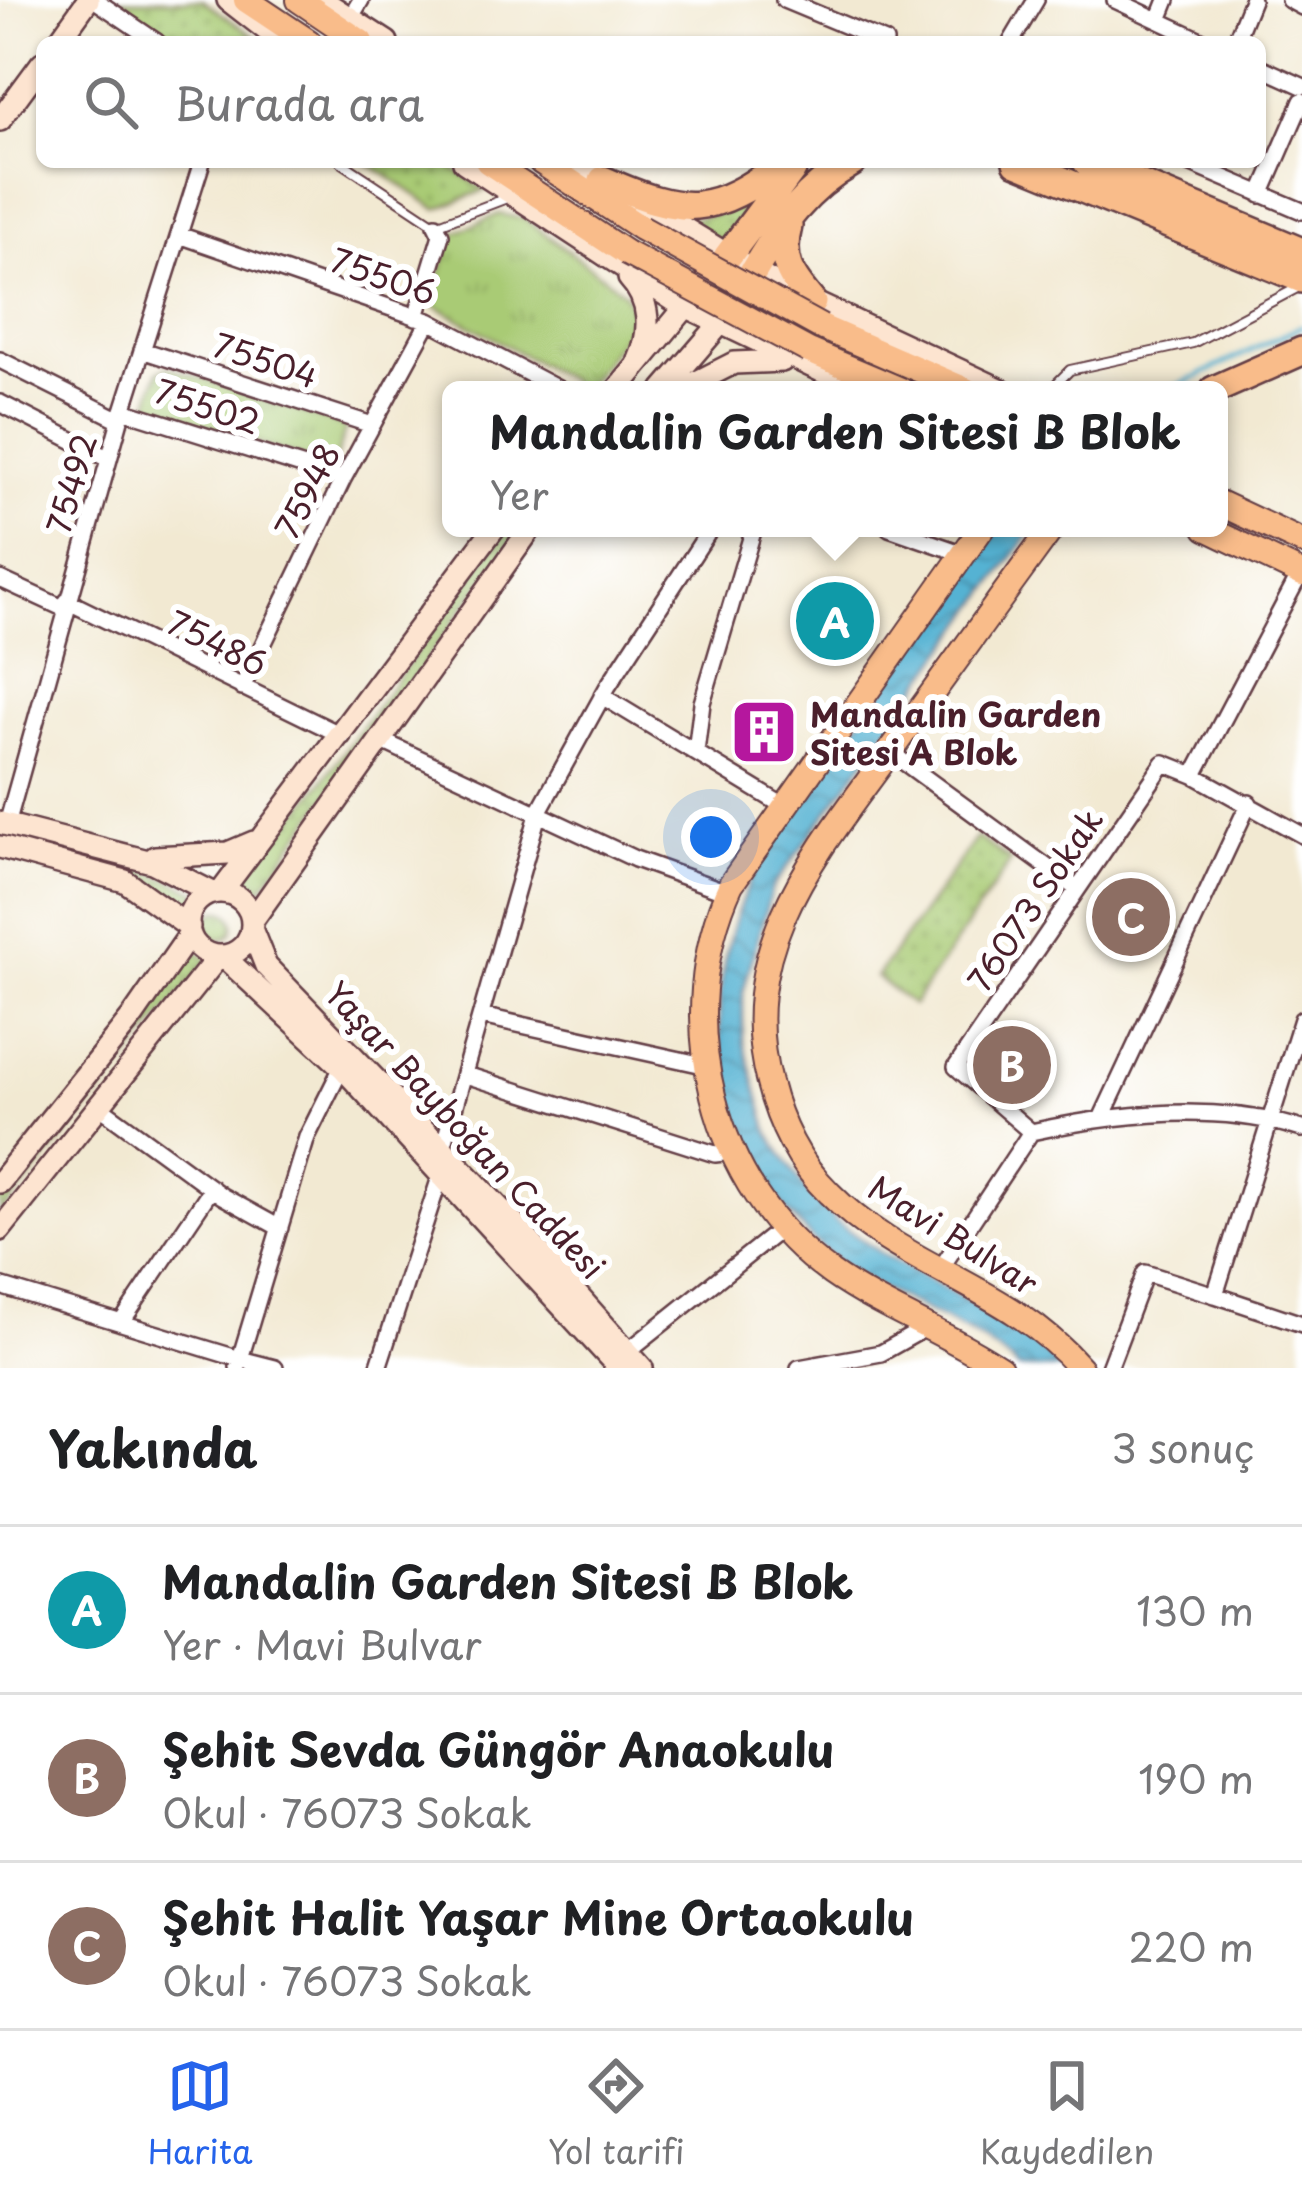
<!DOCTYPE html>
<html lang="tr">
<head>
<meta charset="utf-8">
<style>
  :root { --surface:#fff; --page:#f2f2f2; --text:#202124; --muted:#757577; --line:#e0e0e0; --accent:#2563eb }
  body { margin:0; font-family:"Playpen Sans",sans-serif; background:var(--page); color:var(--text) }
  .you { position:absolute; left:711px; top:837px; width:42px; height:42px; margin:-30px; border:9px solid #fff; border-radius:50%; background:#1a73e8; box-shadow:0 0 0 18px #1a73e833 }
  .badge { display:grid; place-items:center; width:78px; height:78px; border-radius:50%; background:var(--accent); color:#fff; font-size:39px; font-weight:700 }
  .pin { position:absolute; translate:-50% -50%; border:6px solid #fff; box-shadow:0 3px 12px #0006 }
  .popup { position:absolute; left:442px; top:381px; width:786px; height:156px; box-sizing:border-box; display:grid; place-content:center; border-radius:18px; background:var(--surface); filter:drop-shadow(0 3px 9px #0005); font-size:39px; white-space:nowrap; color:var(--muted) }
  .popup b { font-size:45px; color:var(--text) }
  .popup::after { content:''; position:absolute; left:50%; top:100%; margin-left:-24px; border:24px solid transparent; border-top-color:var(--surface) }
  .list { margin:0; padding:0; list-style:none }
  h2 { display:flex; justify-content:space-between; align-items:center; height:156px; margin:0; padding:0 48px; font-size:51px }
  h2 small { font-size:39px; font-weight:400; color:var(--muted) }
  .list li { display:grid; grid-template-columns:78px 1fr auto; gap:36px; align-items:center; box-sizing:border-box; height:168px; padding:0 48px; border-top:3px solid var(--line) }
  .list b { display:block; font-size:45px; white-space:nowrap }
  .list p { margin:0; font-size:39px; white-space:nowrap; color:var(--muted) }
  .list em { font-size:39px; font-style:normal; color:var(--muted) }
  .icon { flex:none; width:66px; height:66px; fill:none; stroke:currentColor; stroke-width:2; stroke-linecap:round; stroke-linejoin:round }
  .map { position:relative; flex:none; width:1302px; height:1368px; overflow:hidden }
  .search { position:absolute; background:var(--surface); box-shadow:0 3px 9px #0004; left:36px; right:36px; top:36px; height:132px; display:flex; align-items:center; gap:30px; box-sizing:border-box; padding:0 42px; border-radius:18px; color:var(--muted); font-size:45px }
  .sheet { height:660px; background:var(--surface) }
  nav { display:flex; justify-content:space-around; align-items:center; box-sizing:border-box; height:168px; border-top:3px solid var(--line); background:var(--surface); font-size:33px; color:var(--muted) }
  nav a { display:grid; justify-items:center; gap:6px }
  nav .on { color:var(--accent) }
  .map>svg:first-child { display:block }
  .grass { fill:url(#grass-dots); stroke:#7a7550; stroke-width:3 }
  .park { fill:url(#park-tufts); stroke:#7a7550; stroke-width:3 }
  .water { fill:url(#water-waves); stroke:#4f687f; stroke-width:3 }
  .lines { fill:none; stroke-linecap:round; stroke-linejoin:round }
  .stream { stroke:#54b2d3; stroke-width:4.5 }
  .lane-casing { stroke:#633d44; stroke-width:12 }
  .street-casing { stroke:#633d44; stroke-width:20 }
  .secondary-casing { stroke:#633d44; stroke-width:26 }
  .primary-casing { stroke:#633d44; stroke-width:28 }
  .highway-casing { stroke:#633d44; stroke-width:32 }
  .lane { stroke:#fff; stroke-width:8 }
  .street { stroke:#fff; stroke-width:15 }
  .secondary { stroke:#fde4d0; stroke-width:21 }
  .primary { stroke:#f9bc8a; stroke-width:24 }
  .highway { stroke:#f9bc8a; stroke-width:27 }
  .primary-bridge-casing { stroke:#633d44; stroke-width:28; stroke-linecap:butt }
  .primary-bridge { stroke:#f9bc8a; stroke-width:24 }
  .labels { text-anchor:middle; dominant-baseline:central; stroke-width:12; stroke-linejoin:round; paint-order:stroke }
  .street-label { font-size:33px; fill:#4a1f2b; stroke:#fff }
  .poi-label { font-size:33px; font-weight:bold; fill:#4a1f2b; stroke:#fff; text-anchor:start }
</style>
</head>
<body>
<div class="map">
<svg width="1302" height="1368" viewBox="0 0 1302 1368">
  <defs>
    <pattern id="grass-dots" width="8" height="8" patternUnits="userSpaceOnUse" patternTransform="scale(3)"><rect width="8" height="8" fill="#a9cb74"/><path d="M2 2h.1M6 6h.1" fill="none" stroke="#93ae65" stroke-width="1.8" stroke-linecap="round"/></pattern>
    <pattern id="park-tufts" width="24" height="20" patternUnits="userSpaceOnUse" patternTransform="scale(3)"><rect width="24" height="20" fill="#a9cb74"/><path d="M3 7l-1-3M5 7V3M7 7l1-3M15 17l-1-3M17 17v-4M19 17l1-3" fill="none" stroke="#93ae65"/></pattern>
    <pattern id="water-waves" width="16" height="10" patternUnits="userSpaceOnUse" patternTransform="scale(3)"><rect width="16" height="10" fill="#54b2d3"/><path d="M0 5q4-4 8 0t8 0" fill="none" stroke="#4890ab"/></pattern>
  </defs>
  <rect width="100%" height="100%" fill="#fff"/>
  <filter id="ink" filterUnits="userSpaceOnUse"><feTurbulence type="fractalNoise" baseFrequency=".00833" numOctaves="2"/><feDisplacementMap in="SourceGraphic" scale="24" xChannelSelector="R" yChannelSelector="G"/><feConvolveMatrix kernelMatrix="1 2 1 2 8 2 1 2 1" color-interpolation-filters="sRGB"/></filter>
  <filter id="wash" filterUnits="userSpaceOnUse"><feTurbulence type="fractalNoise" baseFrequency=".004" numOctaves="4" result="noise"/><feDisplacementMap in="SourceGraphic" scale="48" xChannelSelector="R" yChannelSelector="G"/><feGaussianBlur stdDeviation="2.7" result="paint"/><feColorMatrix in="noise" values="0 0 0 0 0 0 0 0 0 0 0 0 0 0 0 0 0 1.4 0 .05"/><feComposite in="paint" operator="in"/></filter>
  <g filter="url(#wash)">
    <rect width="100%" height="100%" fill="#f2e9d2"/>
    <path class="grass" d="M118,0H202L257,38L179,42Z
      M366,162H443L485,190L437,209Z
      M754,196L723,244L685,220L716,214Z
      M508,528H521L251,903L231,888L310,798Z
      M0,834L150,872L199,892L186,911C134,865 66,855 0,838Z
      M977,837L1011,861L913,1005L876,977Z
      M206 925a14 14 0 1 1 28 0a14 14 0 1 1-28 0Z
      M189,947L209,959L0,1215V1198L151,1009Z"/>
    <path class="park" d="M499,214L525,219L624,292L632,311L628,329L584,389L432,304L451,235Z
      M168,367L346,427L335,462L327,466L153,409L149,403L158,371Z"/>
    <path class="water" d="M1000,528H1034L772,888L743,992V1040L769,1133L802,1185L837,1222L885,1256L1015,1327L1061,1368H1018C960,1314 874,1299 817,1244C711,1141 690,991 760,861C785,814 824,770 855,727C904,661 952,594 1000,528Z"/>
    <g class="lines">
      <path class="stream" d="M1169,390L1302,326"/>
    </g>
  </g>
  <g filter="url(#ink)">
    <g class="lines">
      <g class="lane-casing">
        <path id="lane" d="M341,162L436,225L507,198
          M1054,386L1070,370L1193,343L1299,287"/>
      </g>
      <g class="street-casing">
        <path id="street" d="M95,0L157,42
          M784,0L885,42
          M1115,0L1205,42
          M1289,0L1302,7
          M350,18L361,0
          M1159,20L1167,0
          M1011,42L1036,0
          M1235,42L1252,0
          M1260,67L1302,86
          M1187,162L1302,211
          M1261,195L1302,101
          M179,235L429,321L560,390
          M416,317L441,235L436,225
          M142,350L372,425
          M0,360L120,420
          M0,403L109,459
          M123,410L343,479
          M889,528L964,554
          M0,579L65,609
          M67,601L343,736
          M242,688L343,479L429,321
          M602,696L782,805
          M378,739L635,859L727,892
          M696,752L702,703L754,528
          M890,752L1077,889
          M1194,775L1302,835
          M7,824L120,420L202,162
          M481,1016L708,1066
          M1302,1019L1215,1295L1302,1324
          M466,1075L715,1154L732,1152
          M100,1107L222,1196L280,1228
          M1102,1117L1249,803
          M1031,1132C1117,1113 1217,1102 1302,1129
          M443,1147L539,811L608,686L711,528
          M941,1268L1031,1132L956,1067L1164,763L1194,775L1300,574
          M0,1286L240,1359L307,1137L342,1067
          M121,1323L212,1188
          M628,1351L782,1228
          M238,1367L240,1359L275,1368
          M378,1368L442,1171
          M799,1368L881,1353L929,1326
          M1109,1368L1145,1273L1215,1295"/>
      </g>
      <g class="secondary-casing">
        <path id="secondary" d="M228,0L282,42
          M322,0L387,42
          M58,42L88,0
          M0,120L42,63
          M464,162L675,301L861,390
          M575,162L777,285L1002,390
          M629,278C651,301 651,332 639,360
          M617,390L727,257
          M663,390L719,325L752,272
          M681,390L734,363L782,361
          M0,823L152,862L213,893
          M0,847L125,881L189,927
          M155,857L228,853L254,842
          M221,892L494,528
          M188 924a32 32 0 1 1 64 0a32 32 0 1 1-64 0Z
          M252,921L531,528
          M252,931L266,966L509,1218L642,1368
          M223,956L342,1067L619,1368
          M0,1182L133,1016L190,934
          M0,1230L218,957"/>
      </g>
      <g class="primary-casing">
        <path id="primary" d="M246,0L309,42
          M299,0L361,42
          M488,162L626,253
          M541,162L641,228
          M821,327L966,390
          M809,351L901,390
          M1219,503L1302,542
          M982,528L731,884C670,1016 711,1188 831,1273C884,1310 946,1332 1000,1368
          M1052,528C1000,599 949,670 897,742C822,846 732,945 769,1083C779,1123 799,1164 829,1193C903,1269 1008,1285 1080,1368
          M1206,528L1302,574"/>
      </g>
      <g class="highway-casing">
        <path id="highway" d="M1017,162L1302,279
          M1087,162L1302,252
          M603,180C685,216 712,217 784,162
          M788,226C779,261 790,276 812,302
          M727,257L792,170
          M753,272C781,225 805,189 853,162
          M1214,390L1302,351"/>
      </g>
      <use href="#lane" class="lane"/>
      <use href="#street" class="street"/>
      <use href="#secondary" class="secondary"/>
      <use href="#primary" class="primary"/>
      <use href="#highway" class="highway"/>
      <g class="primary-bridge-casing">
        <path id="primary-bridge" d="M641,228L821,327
          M626,253L809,351"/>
      </g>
      <use href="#primary-bridge" class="primary-bridge"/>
    </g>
  </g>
  <defs>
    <g id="building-square" transform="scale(3.45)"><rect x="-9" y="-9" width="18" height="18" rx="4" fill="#b5179e" stroke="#fff"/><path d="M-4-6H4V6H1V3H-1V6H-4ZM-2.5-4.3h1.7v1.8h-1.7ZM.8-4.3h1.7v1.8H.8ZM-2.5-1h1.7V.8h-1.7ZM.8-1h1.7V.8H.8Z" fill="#fff"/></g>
  </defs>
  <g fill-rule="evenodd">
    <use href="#building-square" x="764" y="732"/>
  </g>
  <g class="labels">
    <g class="street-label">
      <text transform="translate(384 275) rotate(19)">75506</text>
      <text transform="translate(266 359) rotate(18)">75504</text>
      <text transform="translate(208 405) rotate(18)">75502</text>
      <text transform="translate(70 483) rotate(-74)">75492</text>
      <text transform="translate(306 490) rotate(-63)">75948</text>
      <text transform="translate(218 642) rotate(26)">75486</text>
      <text transform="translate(1034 899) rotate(-56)">76073 Sokak</text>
      <text transform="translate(466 1129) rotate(47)">Yaşar Bayboğan Caddesi</text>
      <text transform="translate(954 1234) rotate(32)">Mavi Bulvar</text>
    </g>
    <g class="poi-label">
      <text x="810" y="713">Mandalin Garden<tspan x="810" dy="38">Sitesi A Blok</tspan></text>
    </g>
  </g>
</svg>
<div class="you"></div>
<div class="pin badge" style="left:835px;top:621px;background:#0f9aa8">A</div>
<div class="popup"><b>Mandalin Garden Sitesi B Blok</b>Yer</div>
<div class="pin badge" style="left:1012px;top:1065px;background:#8d6e63">B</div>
<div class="pin badge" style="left:1131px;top:917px;background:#8d6e63">C</div>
<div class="search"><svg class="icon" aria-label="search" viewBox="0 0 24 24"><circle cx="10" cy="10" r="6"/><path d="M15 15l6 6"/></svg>Burada ara</div>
</div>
<section class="sheet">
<h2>Yakında<small>3 sonuç</small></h2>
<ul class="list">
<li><span class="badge" style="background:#0f9aa8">A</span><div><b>Mandalin Garden Sitesi B Blok</b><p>Yer · Mavi Bulvar</p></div><em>130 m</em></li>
<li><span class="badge" style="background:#8d6e63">B</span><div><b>Şehit Sevda Güngör Anaokulu</b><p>Okul · 76073 Sokak</p></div><em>190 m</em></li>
<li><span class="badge" style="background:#8d6e63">C</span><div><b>Şehit Halit Yaşar Mine Ortaokulu</b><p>Okul · 76073 Sokak</p></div><em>220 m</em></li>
</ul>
</section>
<nav>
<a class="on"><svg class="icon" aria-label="map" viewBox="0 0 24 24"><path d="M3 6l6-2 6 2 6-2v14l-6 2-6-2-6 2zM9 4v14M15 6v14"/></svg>Harita</a>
<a><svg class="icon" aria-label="directions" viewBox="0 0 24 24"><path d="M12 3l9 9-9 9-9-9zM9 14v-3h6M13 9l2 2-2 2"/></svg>Yol tarifi</a>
<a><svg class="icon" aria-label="saved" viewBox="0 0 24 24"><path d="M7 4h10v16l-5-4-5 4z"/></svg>Kaydedilen</a>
</nav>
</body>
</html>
